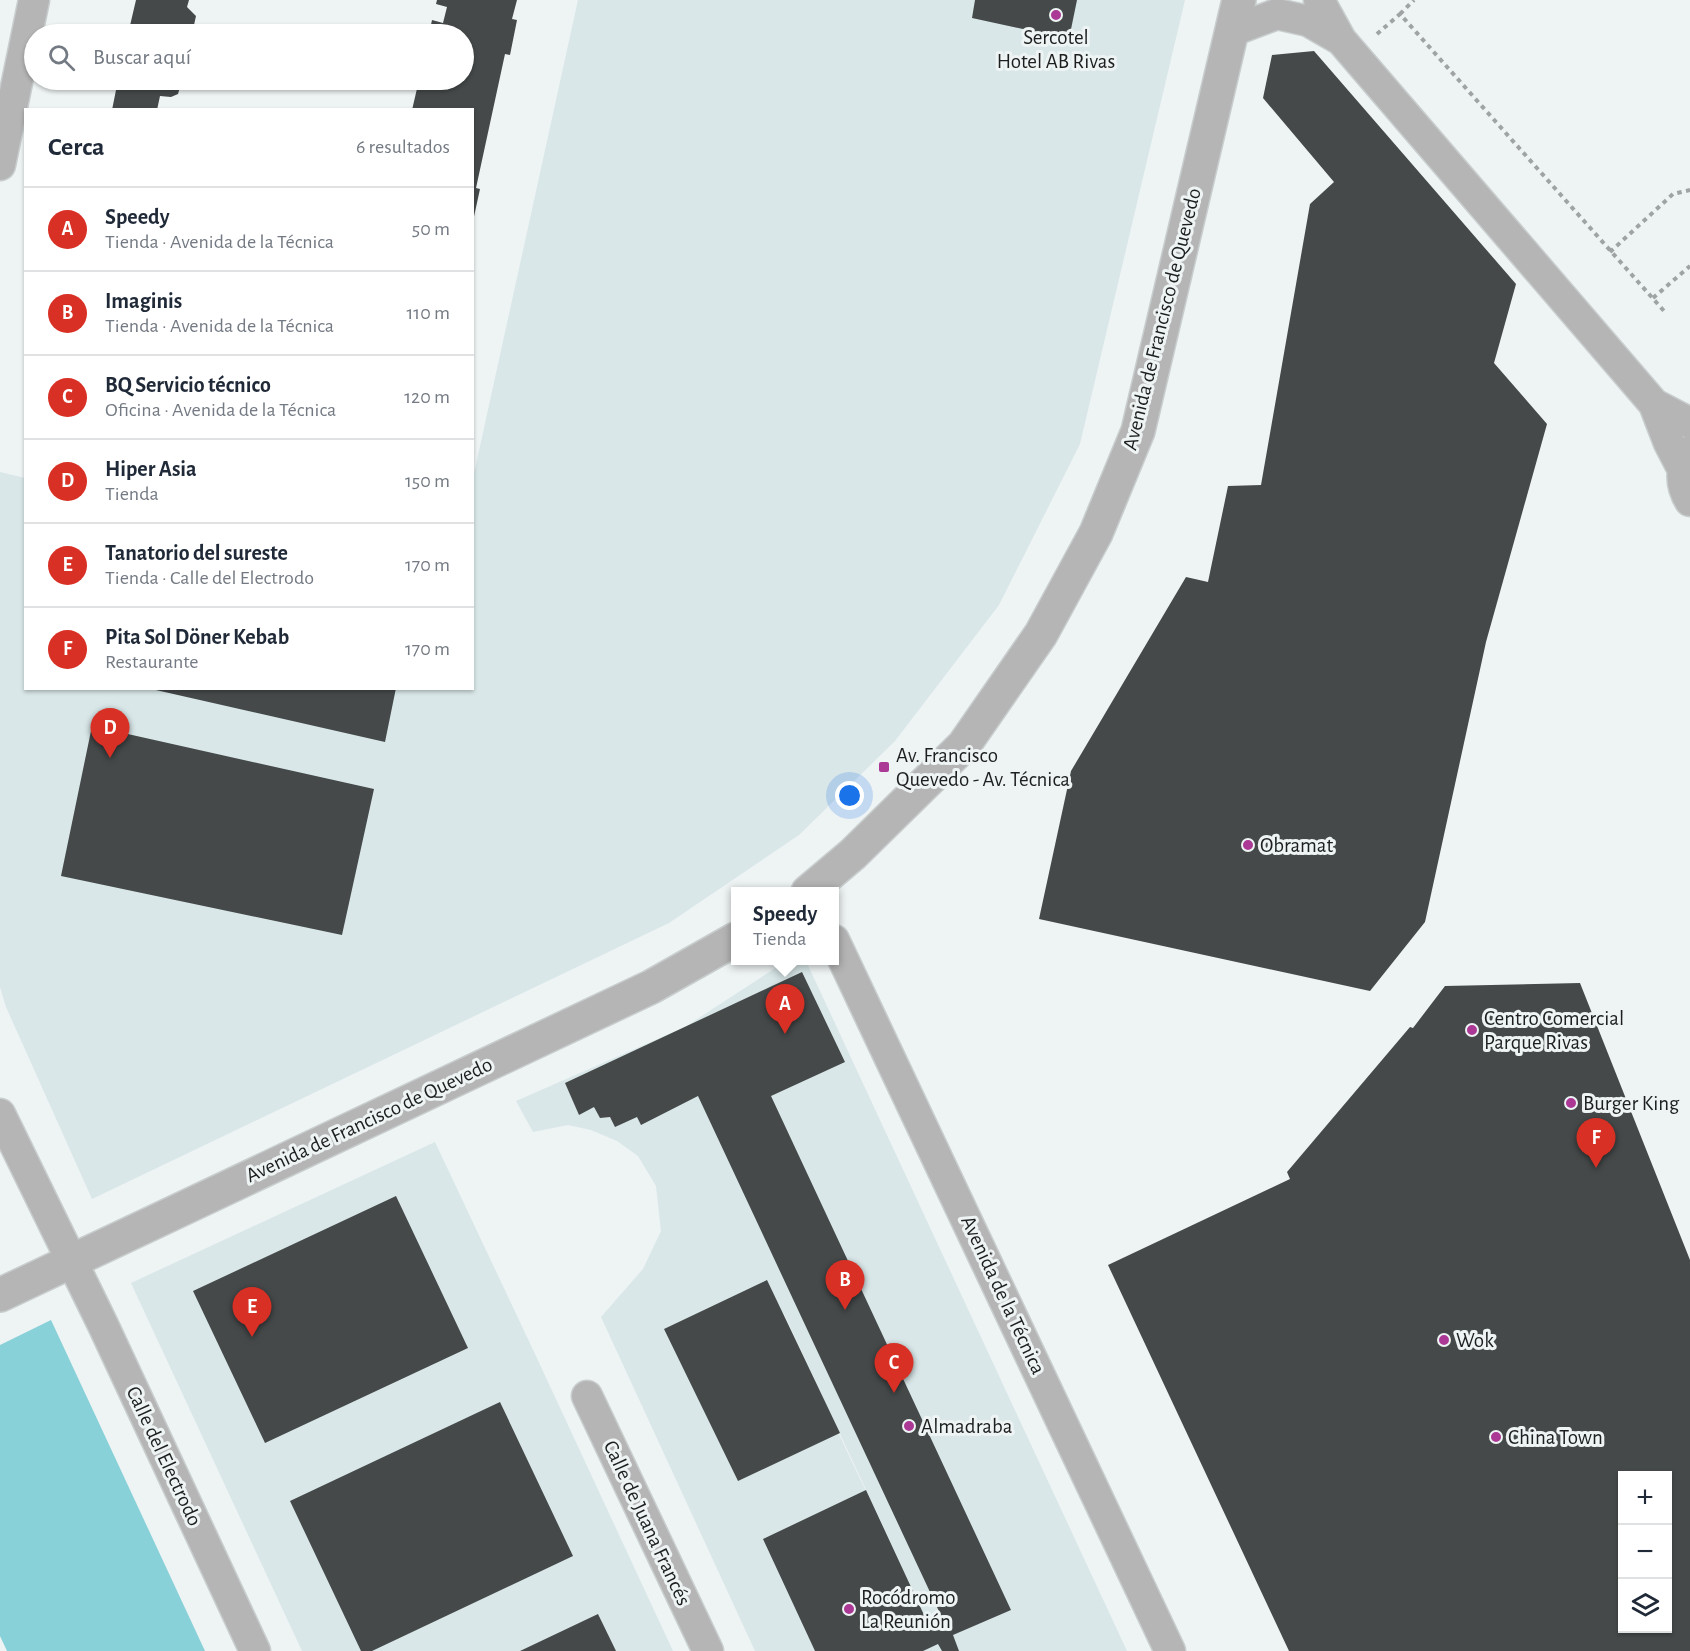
<!DOCTYPE html>
<html lang="es">
<head>
<meta charset="utf-8">
<style>
  :root { --surface:#fff; --page:#f2f2f3; --text:#1f2937; --muted:#747a83; --line:#e0e1e3; --accent:#d93025 }
  body { margin:0; font-family:"Alegreya Sans",sans-serif; background:var(--page); color:var(--text) }
  .controls { position:absolute; right:18px; bottom:18px; display:grid; overflow:hidden; border-radius:0px; box-shadow:0 2px 4px #0004 }
  .controls button { width:54px; height:54px; display:grid; place-items:center; padding:0; border:0; border-bottom:2px solid var(--line); background:var(--surface); color:var(--text); font:30px sans-serif }
  .you { position:absolute; left:850px; top:796px; width:21px; height:21px; margin:-15px; border:4px solid #fff; border-radius:50%; background:#1a73e8; box-shadow:0 0 0 9px #1a73e833 }
  .badge { display:grid; place-items:center; width:39px; height:39px; border-radius:50%; background:var(--accent); color:#fff; font-size:20px; font-weight:700 }
  .pin { position:absolute; translate:-50% -50px; filter:drop-shadow(0 2px 3px #0008) }
  .pin::after { content:''; position:absolute; top:32px; width:21px; height:18px; background:inherit; clip-path:polygon(0 0,100% 0,50% 100%) }
  .popup { position:absolute; left:731px; top:887px; width:108px; height:78px; box-sizing:border-box; display:grid; place-content:center; border-radius:0px; background:var(--surface); filter:drop-shadow(0 2px 4px #0005); font-size:20px; white-space:nowrap; color:var(--muted) }
  .popup b { font-size:22px; color:var(--text) }
  .popup::after { content:''; position:absolute; left:50%; top:100%; margin-left:-12px; border:12px solid transparent; border-top-color:var(--surface) }
  .list { margin:0; padding:0; list-style:none }
  h2 { display:flex; justify-content:space-between; align-items:center; height:78px; margin:0; padding:0 24px; font-size:26px }
  h2 small { font-size:20px; font-weight:400; color:var(--muted) }
  .list li { display:grid; grid-template-columns:39px 1fr auto; gap:18px; align-items:center; box-sizing:border-box; height:84px; padding:0 24px; border-top:2px solid var(--line) }
  .list b { display:block; font-size:22px; white-space:nowrap }
  .list p { margin:0; font-size:20px; white-space:nowrap; color:var(--muted) }
  .list em { font-size:20px; font-style:normal; color:var(--muted) }
  .icon { flex:none; width:33px; height:33px; fill:none; stroke:currentColor; stroke-width:2; stroke-linecap:round; stroke-linejoin:round }
  .map { position:relative; flex:none; width:1690px; height:1651px; overflow:hidden }
  .search { position:absolute; background:var(--surface); box-shadow:0 2px 4px #0004; left:24px; top:24px; width:450px; height:66px; display:flex; align-items:center; gap:15px; box-sizing:border-box; padding:0 21px; border-radius:33px; color:var(--muted); font-size:22px }
  .panel { position:absolute; background:var(--surface); box-shadow:0 2px 4px #0004; left:24px; top:108px; width:450px; height:582px; border-radius:0px }
  .map>svg:first-child { display:block }
  .built { fill:#d9e7e8; fill-rule:evenodd }
  .green { fill:#88d1d8 }
  .building { fill:#454949; fill-rule:evenodd }
  .lines { fill:none; stroke-linecap:round; stroke-linejoin:round }
  .minor-casing { stroke:#c8cdce; stroke-width:33 }
  .tertiary-casing { stroke:#c8cdce; stroke-width:36 }
  .path { stroke:#9fa3a3; stroke-width:4; stroke-dasharray:4.5 4.5; stroke-linecap:butt }
  .minor { stroke:#b6b5b6; stroke-width:30 }
  .tertiary { stroke:#b6b5b6; stroke-width:33 }
  .poi-dot { fill:#aa3894; stroke:#eef3f4; stroke-width:2 }
  .labels { text-anchor:middle; dominant-baseline:central; stroke-width:6; stroke-linejoin:round; paint-order:stroke }
  .poi-label { font-size:21px; fill:#1d1f1f; stroke:#eef3f4; text-anchor:start }
  .street-label { font-size:21px; fill:#1d1f1f; stroke:#eef3f4 }
</style>
</head>
<body>
<div class="map">
<svg width="1690" height="1651" viewBox="0 0 1690 1651">
  <rect width="100%" height="100%" fill="#eef3f4"/>
  <path class="built" d="M578,0H1185L1080,444L999,605L895,741L799,835L669,923L92,1199L6,1007L0,987V472L25,478L26,688H472L473,478Z
    M786,961H806L1127,1651H755L601,1317L643,1269L661,1231L656,1186L638,1156L617,1141L591,1130L568,1125L533,1132L516,1101L685,1027ZM783,1314H784L897,1556L852,1462Z
    M435,1142L535,1354L673,1651H302L131,1283Z"/>
  <path class="green" d="M51,1320L205,1651H7L0,1636V1345Z"/>
  <path class="building" d="M136,0H189L187,7L196,16L192,34H128Z
    M437,0H517L512,19L517,20L510,55L505,54L476,188L480,189L473,221L472,110H412L419,80H464V34H429L432,20L443,23L447,7L436,4Z
    M975,0H1077L1069,39L972,18Z
    M1314,51L1516,284L1494,363L1547,424L1486,642L1425,922L1370,991L1039,919L1071,771L1186,577L1208,582L1228,486L1261,485L1310,204L1334,182L1263,98L1272,55Z
    M118,80H182L178,94L171,97L160,96L157,110H112Z
    M147,688H396L385,742Z
    M92,726L374,789L342,935L61,876Z
    M802,972L845,1062L771,1096L1011,1610L953,1635L959,1651H942L938,1644L923,1651H815L763,1539L866,1490L931,1630L944,1622L698,1096L641,1125L637,1117L615,1127L610,1117L600,1118L594,1107L579,1115L565,1083Z
    M1580,983L1690,1260V1651H1289L1108,1265L1290,1179L1287,1172L1410,1027L1413,1028L1445,986ZM1622,1476H1668V1628H1622Z
    M396,1196L468,1348L265,1443L193,1291Z
    M767,1280L840,1433L738,1481L664,1329Z
    M500,1402L573,1556L372,1651H361L290,1501Z
    M598,1614L616,1651H520Z"/>
  <g class="lines">
    <g class="minor-casing">
      <path id="minor" d="M1319,0L1341,40L1654,404L1669,443L1682,468
        M1232,31L1277,14L1308,21L1341,40
        M0,165L34,0
        M1654,404L1690,423
        M1690,451C1680,467 1680,485 1690,501
        M834,940L1170,1651
        M0,1114L103,1325L255,1651
        M587,1396L708,1651"/>
    </g>
    <g class="tertiary-casing">
      <path id="tertiary" d="M808,892L853,854L964,745L1041,634L1096,533L1138,431L1239,0
        M0,1295L651,987L736,939"/>
    </g>
    <path class="path" d="M1400,14L1414,0
      M1377,34L1400,14L1664,311
      M1610,252L1673,194L1690,190
      M1653,298L1690,266"/>
    <use href="#minor" class="minor"/>
    <use href="#tertiary" class="tertiary"/>
  </g>
  <g class="poi-dot">
    <circle cx="1056" cy="15" r="6"/>
    <rect x="878" y="761" width="12" height="12" rx="3"/>
    <circle cx="1248" cy="845" r="6"/>
    <circle cx="1472" cy="1030" r="6"/>
    <circle cx="1571" cy="1103" r="6"/>
    <circle cx="1444" cy="1340" r="6"/>
    <circle cx="909" cy="1426" r="6"/>
    <circle cx="1496" cy="1437" r="6"/>
    <circle cx="849" cy="1609" r="6"/>
  </g>
  <g class="labels">
    <g class="poi-label">
      <text x="1056" y="37" text-anchor="middle">Sercotel<tspan x="1056" dy="24">Hotel AB Rivas</tspan></text>
      <text x="896" y="755">Av. Francisco<tspan x="896" dy="24">Quevedo - Av. Técnica</tspan></text>
      <text x="1260" y="845">Obramat</text>
      <text x="1484" y="1018">Centro Comercial<tspan x="1484" dy="24">Parque Rivas</tspan></text>
      <text x="1583" y="1103">Burger King</text>
      <text x="1456" y="1340">Wok</text>
      <text x="921" y="1426">Almadraba</text>
      <text x="1508" y="1437">China Town</text>
      <text x="861" y="1597">Rocódromo<tspan x="861" dy="24">La Reunión</tspan></text>
    </g>
    <g class="street-label">
      <text transform="translate(1162 319) rotate(-76)">Avenida de Francisco de Quevedo</text>
      <text transform="translate(369 1120) rotate(-25)">Avenida de Francisco de Quevedo</text>
      <text transform="translate(1003 1295) rotate(65)">Avenida de la Técnica</text>
      <text transform="translate(164 1456) rotate(65)">Calle del Electrodo</text>
      <text transform="translate(647 1523) rotate(65)">Calle de Juana Francés</text>
    </g>
  </g>
</svg>
<div class="controls">
<button>+</button>
<button>−</button>
<button><svg class="icon" aria-label="layers" viewBox="0 0 24 24"><path d="M12 4l9 5-9 5-9-5zM3 14l9 5 9-5"/></svg></button>
</div>
<div class="you"></div>
<div class="pin badge" style="left:785px;top:1034px">A</div>
<div class="popup"><b>Speedy</b>Tienda</div>
<div class="pin badge" style="left:845px;top:1310px">B</div>
<div class="pin badge" style="left:894px;top:1393px">C</div>
<div class="pin badge" style="left:110px;top:758px">D</div>
<div class="pin badge" style="left:252px;top:1337px">E</div>
<div class="pin badge" style="left:1596px;top:1168px">F</div>
<div class="search"><svg class="icon" aria-label="search" viewBox="0 0 24 24"><circle cx="10" cy="10" r="6"/><path d="M15 15l6 6"/></svg>Buscar aquí</div>
<section class="panel">
<h2>Cerca<small>6 resultados</small></h2>
<ul class="list">
<li><span class="badge">A</span><div><b>Speedy</b><p>Tienda · Avenida de la Técnica</p></div><em>50 m</em></li>
<li><span class="badge">B</span><div><b>Imaginis</b><p>Tienda · Avenida de la Técnica</p></div><em>110 m</em></li>
<li><span class="badge">C</span><div><b>BQ Servicio técnico</b><p>Oficina · Avenida de la Técnica</p></div><em>120 m</em></li>
<li><span class="badge">D</span><div><b>Hiper Asia</b><p>Tienda</p></div><em>150 m</em></li>
<li><span class="badge">E</span><div><b>Tanatorio del sureste</b><p>Tienda · Calle del Electrodo</p></div><em>170 m</em></li>
<li><span class="badge">F</span><div><b>Pita Sol Döner Kebab</b><p>Restaurante</p></div><em>170 m</em></li>
</ul>
</section>
</div>
</body>
</html>
